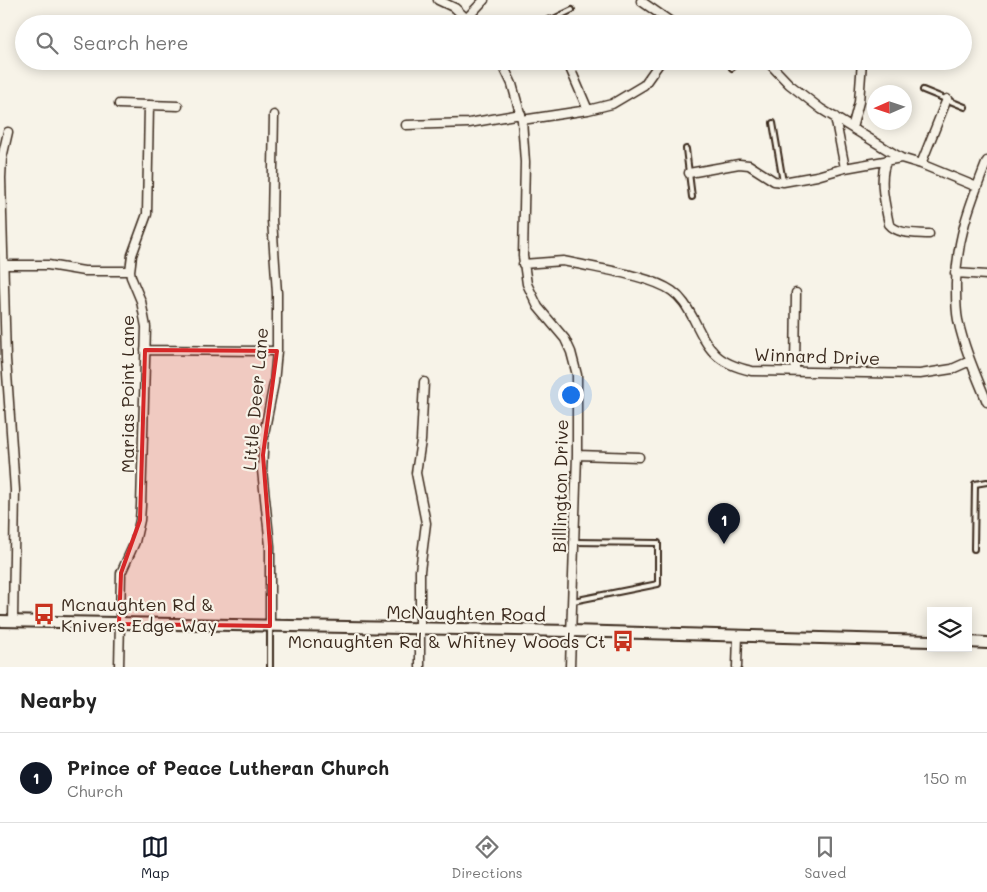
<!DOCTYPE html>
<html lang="en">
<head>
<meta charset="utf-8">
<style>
  :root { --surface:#fff; --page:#f2f2f2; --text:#222; --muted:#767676; --line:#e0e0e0; --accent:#111827 }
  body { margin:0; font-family:Mali,sans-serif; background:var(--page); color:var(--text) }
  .controls { position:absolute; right:15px; bottom:15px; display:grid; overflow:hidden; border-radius:0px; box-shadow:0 2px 12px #0003 }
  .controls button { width:45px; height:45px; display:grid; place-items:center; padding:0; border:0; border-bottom:1px solid var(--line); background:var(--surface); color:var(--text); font:25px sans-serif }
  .compass { position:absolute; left:867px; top:85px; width:45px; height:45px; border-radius:50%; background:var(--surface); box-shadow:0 2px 12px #0003; rotate:267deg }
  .you { position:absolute; left:570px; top:394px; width:18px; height:18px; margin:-12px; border:4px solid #fff; border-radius:50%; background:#1a73e8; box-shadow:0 0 0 8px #1a73e833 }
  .badge { display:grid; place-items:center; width:32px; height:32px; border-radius:50%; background:var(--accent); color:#fff; font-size:16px; font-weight:700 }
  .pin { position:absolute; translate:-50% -41px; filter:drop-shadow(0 1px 2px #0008) }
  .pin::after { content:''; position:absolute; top:26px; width:18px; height:15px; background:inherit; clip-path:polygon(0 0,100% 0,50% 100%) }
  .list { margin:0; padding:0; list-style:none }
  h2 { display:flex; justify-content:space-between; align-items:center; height:65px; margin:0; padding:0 20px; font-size:21px }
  h2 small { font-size:16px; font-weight:400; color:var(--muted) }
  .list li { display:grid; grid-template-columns:32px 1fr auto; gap:15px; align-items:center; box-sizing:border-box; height:90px; padding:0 20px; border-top:1px solid var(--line) }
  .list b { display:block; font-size:19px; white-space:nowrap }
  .list p { margin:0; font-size:16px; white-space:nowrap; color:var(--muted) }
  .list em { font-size:16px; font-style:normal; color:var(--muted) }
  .icon { flex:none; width:28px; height:28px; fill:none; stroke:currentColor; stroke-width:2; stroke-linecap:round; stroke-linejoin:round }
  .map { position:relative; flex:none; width:987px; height:667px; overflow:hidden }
  .search { position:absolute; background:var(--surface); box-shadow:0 2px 12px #0003; left:15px; right:15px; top:15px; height:55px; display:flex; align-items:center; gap:12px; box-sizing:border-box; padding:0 18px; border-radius:28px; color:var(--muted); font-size:19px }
  .sheet { height:155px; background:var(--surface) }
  nav { display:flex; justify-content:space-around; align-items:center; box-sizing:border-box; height:70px; border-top:1px solid var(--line); background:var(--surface); font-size:14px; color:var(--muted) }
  nav a { display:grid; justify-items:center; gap:2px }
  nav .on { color:var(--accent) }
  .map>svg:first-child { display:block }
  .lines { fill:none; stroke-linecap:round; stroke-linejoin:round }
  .lane-casing { stroke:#3b2a1e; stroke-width:8 }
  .street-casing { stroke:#3b2a1e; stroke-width:11 }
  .secondary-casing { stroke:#3b2a1e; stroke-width:14 }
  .lane { stroke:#f7f3e8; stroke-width:4 }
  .street { stroke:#f7f3e8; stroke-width:8 }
  .secondary { stroke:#f7f3e8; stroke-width:10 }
  .marked { fill:#d62828; fill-opacity:0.2; stroke:#d62828; stroke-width:4; stroke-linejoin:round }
  .labels { text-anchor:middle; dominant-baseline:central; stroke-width:4.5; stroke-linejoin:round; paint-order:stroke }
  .street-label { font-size:18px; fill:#3b2a1e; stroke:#f7f3e8 }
  .poi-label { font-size:18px; fill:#3b2a1e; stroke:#f7f3e8; text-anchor:start }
</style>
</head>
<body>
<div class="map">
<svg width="987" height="667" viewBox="0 0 987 667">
  <rect width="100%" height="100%" fill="#f7f3e8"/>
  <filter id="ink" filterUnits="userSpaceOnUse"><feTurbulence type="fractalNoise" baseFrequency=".02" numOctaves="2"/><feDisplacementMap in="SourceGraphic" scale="10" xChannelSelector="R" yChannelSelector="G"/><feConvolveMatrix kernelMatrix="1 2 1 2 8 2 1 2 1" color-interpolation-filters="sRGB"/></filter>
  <g filter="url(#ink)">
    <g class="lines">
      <g class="lane-casing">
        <path id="lane" d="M543,24L572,10
          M732,68L739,61
          M923,90L965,107
          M773,123L783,182
          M686,149L692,197
          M974,549L975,484L987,482
          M573,601L658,584V543L574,542
          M270,628V667"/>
      </g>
      <g class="street-casing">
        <path id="street" d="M438,0L455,8L472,24
          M641,1L674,24
          M467,18L484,0
          M549,21L550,24
          M501,61L512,84L522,120L525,162L523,256L527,284L538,307L565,339L571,352L577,375V455L570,667
          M567,61L588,110
          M767,61L789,84L821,109L901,158
          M119,104L178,106
          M835,117L845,168
          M522,120L588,110L612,104L644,85L661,61
          M406,125L469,123L521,114
          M852,128L859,102L862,61
          M8,132L2,158L1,178L6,359L15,490L13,621
          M887,160C878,178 885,204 889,224C898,235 917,233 929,234
          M987,161C970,204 955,242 956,289C956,299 956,310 958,320C964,348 976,375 987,402
          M921,164L947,99
          M689,173L739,164L749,165L774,181L783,182L817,176L845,168L901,158L921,164L977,187
          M523,264L563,261L573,263C600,269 651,276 672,291C682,298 687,307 693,318C709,350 715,363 752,371L920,374L952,369L970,361
          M4,265H48L84,271H130
          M955,273L987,275
          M145,350L277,351
          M795,371L796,293
          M577,455L639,457
          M270,626V546L262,470L264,434L274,383L277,351V293L272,220L274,115
          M119,667L121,573L135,542L140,520L141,506L146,327L141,301L131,277L130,271L132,255L147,214L149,105
          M420,667V571L426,523L416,473L421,441L424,382
          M737,667L738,635"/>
      </g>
      <g class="secondary-casing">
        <path id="secondary" d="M0,621L571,631L931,641
          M968,642L987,643"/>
      </g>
      <use href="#lane" class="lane"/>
      <use href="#street" class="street"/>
      <use href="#secondary" class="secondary"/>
    </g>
  </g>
  <path class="marked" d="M145,350L277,351L263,455L270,546V626L119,624L121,573L140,520Z"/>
  <defs>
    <g id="bus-bare" transform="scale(1.725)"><path d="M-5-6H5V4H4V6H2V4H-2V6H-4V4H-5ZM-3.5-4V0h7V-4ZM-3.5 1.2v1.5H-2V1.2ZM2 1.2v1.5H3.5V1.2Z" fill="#c8321e" stroke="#f7f3e8" stroke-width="2.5" paint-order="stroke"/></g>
  </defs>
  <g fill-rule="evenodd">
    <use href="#bus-bare" x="44" y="614"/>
    <use href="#bus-bare" x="623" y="641"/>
  </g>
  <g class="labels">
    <g class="street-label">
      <text transform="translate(817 356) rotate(2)">Winnard Drive</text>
      <text transform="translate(127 394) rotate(-90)">Marias Point Lane</text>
      <text transform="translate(255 399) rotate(-85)">Little Deer Lane</text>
      <text transform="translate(560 486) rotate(-89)">Billington Drive</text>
      <text transform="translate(466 613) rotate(1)">McNaughten Road</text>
    </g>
    <g class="poi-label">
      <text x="61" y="604">Mcnaughten Rd &amp;<tspan x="61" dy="21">Knivers Edge Way</tspan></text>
      <text x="606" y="641" text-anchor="end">Mcnaughten Rd &amp; Whitney Woods Ct</text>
    </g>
  </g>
</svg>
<div class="controls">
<button><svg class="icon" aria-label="layers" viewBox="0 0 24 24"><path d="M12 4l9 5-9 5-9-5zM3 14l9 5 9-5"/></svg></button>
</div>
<svg class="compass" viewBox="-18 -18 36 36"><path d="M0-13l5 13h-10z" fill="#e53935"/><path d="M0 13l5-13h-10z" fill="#767676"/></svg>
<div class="you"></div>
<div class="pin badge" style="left:724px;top:544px">1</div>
<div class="search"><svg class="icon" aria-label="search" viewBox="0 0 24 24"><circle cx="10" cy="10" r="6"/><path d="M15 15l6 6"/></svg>Search here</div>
</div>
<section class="sheet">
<h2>Nearby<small></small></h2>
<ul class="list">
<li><span class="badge">1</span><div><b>Prince of Peace Lutheran Church</b><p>Church</p></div><em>150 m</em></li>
</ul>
</section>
<nav>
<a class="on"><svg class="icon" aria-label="map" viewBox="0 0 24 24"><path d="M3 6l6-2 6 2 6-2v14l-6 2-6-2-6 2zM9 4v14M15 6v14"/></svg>Map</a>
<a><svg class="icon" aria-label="directions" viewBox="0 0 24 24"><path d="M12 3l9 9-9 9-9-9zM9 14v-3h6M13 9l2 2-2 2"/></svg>Directions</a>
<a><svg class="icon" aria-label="saved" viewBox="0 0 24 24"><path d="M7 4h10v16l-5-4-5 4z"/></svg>Saved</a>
</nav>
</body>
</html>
